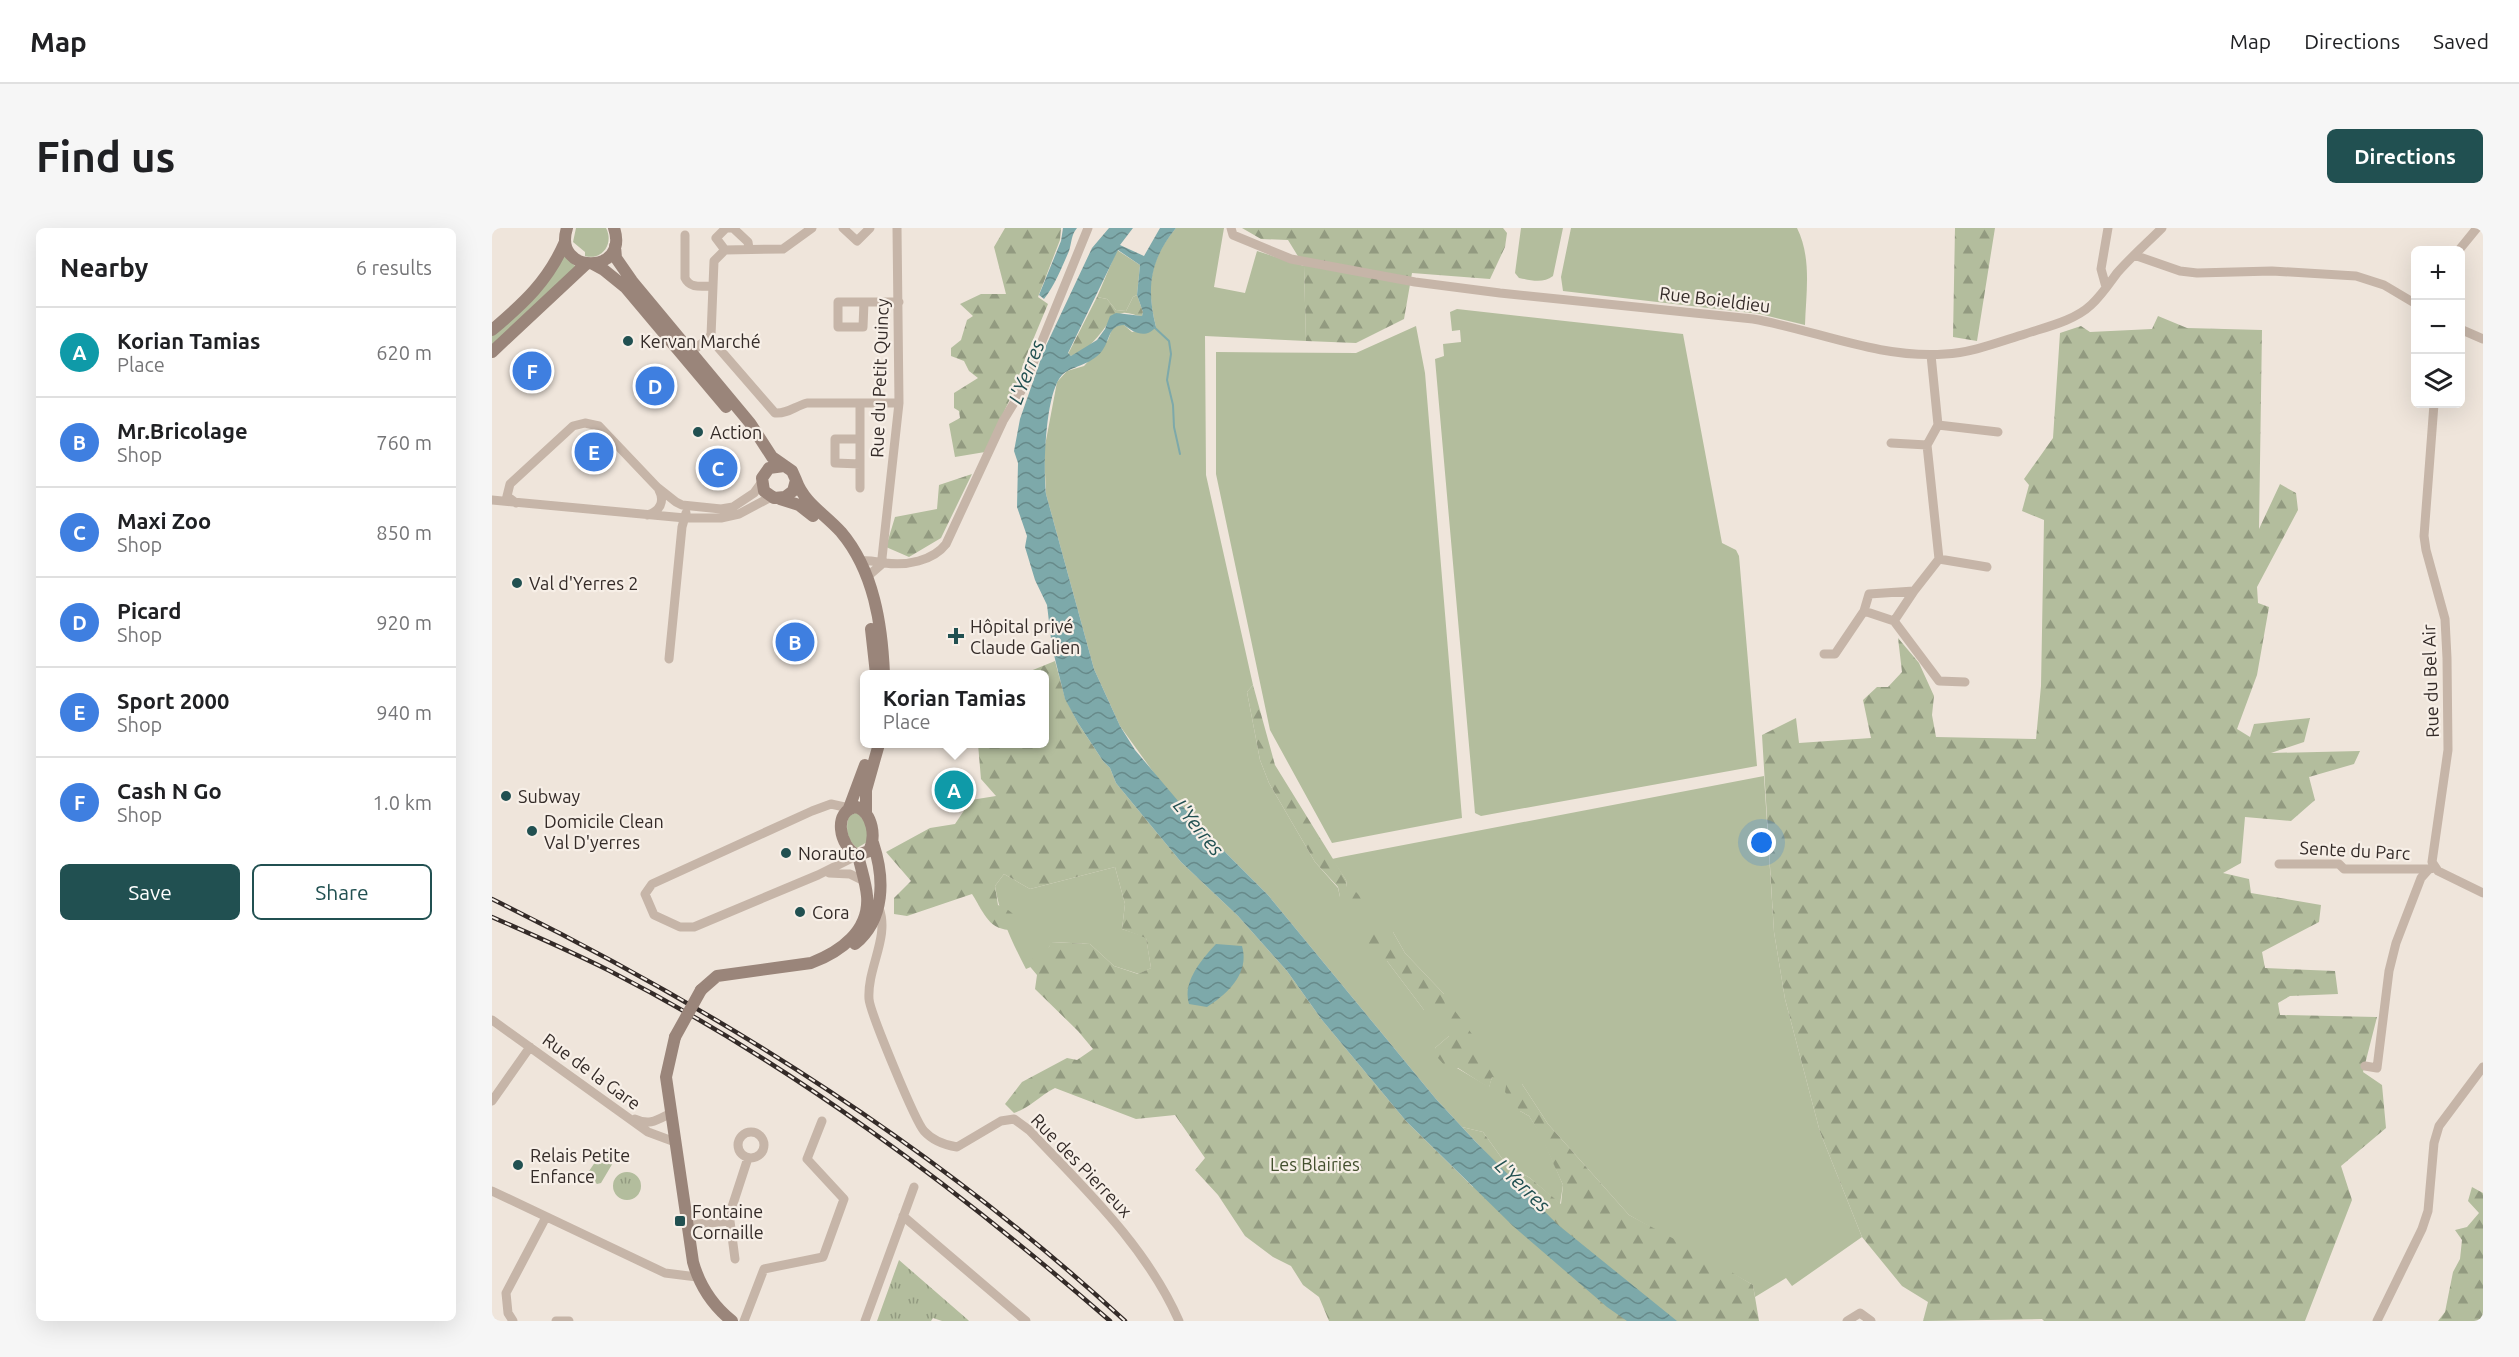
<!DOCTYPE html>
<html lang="en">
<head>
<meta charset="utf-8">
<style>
  :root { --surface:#fff; --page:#f6f6f6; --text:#202124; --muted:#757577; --line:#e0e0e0; --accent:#215051 }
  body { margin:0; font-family:Ubuntu,sans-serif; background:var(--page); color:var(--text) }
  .controls { position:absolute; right:18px; top:18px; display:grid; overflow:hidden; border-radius:9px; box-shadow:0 6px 24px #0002 }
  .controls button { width:54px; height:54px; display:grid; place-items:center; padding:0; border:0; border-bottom:2px solid var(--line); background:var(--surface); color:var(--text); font:30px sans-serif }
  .you { position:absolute; left:1270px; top:615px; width:21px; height:21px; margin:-15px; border:4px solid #fff; border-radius:50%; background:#1a73e8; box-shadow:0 0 0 9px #1a73e833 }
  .badge { display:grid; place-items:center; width:39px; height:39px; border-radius:50%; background:var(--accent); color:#fff; font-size:20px; font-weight:700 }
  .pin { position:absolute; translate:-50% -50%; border:3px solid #fff; box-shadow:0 2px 6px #0006 }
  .popup { position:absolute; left:368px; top:442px; width:189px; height:78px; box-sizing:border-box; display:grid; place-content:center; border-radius:9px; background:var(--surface); filter:drop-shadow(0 2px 4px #0005); font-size:20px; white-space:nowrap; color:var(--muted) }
  .popup b { font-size:22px; color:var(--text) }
  .popup::after { content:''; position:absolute; left:50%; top:100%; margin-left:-12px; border:12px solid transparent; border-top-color:var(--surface) }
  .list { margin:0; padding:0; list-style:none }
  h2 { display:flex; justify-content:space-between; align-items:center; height:78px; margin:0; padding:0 24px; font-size:26px }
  h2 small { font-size:20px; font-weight:400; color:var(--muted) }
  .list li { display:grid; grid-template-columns:39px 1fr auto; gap:18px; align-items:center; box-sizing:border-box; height:90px; padding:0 24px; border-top:2px solid var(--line) }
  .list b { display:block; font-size:22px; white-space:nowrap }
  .list p { margin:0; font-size:20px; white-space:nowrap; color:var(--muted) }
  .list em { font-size:20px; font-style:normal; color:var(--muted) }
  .actions { display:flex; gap:12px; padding:18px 24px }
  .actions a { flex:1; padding:14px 0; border:2px solid var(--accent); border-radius:9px; text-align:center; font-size:21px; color:var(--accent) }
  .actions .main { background:var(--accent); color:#fff }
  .icon { flex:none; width:33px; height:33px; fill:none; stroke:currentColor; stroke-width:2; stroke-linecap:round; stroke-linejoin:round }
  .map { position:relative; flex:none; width:1991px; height:1093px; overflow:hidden; border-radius:9px }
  header { display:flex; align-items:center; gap:36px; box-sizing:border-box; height:84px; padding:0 30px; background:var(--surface); border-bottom:2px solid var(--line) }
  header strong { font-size:28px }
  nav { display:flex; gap:33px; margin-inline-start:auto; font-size:21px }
  .intro { display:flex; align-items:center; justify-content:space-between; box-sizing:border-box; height:144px; padding:0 36px }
  h1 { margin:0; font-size:42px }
  .button { padding:15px 27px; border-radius:9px; background:var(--accent); color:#fff; font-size:21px; font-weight:700 }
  main { display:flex; gap:36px; padding:0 36px }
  aside { flex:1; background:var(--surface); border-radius:9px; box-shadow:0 6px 24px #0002 }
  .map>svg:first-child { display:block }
  .grass { fill:#b3bd9d; fill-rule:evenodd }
  .forest { fill:url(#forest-firs) }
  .park { fill:url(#park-tufts) }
  .water { fill:url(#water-waves); fill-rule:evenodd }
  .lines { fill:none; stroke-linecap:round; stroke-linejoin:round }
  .stream { stroke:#7da9aa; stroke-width:2 }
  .minor { stroke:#c6b5a8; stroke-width:9 }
  .secondary { stroke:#9a857a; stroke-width:12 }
  .rail-casing { stroke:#342b28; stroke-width:4.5 }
  .rail { stroke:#f7efe7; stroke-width:2; stroke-dasharray:7; stroke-linecap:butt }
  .secondary-bridge { stroke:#9a857a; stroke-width:12 }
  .poi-dot { fill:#215051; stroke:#f7efe7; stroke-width:2 }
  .labels { text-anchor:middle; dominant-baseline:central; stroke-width:4.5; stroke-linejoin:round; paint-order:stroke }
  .street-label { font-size:18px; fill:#342b28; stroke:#f7efe7 }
  .poi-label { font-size:18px; fill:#342b28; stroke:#f7efe7; text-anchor:start }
  .park-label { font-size:18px; fill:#44502e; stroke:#f7efe7 }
  .water-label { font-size:20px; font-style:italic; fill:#215051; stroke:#f7efe7 }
</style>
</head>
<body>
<header>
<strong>Map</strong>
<nav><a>Map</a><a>Directions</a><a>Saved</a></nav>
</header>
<div class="intro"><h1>Find us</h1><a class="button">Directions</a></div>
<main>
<aside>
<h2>Nearby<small>6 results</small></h2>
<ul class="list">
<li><span class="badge" style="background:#0f9aa8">A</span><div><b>Korian Tamias</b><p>Place</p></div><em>620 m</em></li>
<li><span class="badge" style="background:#3f7fe0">B</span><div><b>Mr.Bricolage</b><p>Shop</p></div><em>760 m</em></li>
<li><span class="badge" style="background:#3f7fe0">C</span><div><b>Maxi Zoo</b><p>Shop</p></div><em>850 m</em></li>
<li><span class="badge" style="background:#3f7fe0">D</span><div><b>Picard</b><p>Shop</p></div><em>920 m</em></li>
<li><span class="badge" style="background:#3f7fe0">E</span><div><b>Sport 2000</b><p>Shop</p></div><em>940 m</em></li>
<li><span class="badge" style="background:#3f7fe0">F</span><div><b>Cash N Go</b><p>Shop</p></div><em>1.0 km</em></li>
</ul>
<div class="actions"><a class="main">Save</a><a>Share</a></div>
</aside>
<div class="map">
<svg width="1991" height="1093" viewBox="0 0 1991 1093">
  <defs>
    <pattern id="forest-firs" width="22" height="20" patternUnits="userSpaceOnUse" patternTransform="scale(1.5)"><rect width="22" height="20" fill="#b3bd9d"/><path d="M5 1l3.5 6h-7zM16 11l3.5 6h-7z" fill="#929a80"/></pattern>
    <pattern id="park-tufts" width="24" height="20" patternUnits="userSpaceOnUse" patternTransform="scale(1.5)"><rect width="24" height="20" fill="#b3bd9d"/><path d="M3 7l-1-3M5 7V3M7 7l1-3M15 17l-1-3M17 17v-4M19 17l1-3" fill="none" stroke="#929a80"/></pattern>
    <pattern id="water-waves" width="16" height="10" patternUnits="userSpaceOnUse" patternTransform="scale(1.5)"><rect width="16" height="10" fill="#7da9aa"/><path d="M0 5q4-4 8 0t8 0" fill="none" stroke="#678a8a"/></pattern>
  </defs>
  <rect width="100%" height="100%" fill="#efe5db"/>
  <path class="grass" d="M84,0H114C122,15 111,33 93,28V24L81,14Z
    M684,0H732L722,59L753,65L765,23L812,38L814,113L713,108L714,247L761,457L755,464L768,532L777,555L823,634L846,660L848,669L855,659L854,652L840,631L849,629L1272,548L1282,704L1293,771L1328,904L1370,1009L1300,1058L1294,1050L1263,1069L1261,1057L1137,987L1056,896L1030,856L1028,883L1037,888L1049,906L1071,957L1068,976L1038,950L1014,936L991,904L970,899L944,871L776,667L709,600L670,556L628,498L602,441L554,266L552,223L565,154L575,143L592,138L616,112L620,101L626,97H632L640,104L664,99C654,60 657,32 684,0ZM901,704L913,725L952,766L932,782L895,733ZM957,808L1000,849L997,859L965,840L943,820Z
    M1029,0H1071L1061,48C1051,56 1038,52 1027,50L1023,45Z
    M1079,0H1305C1320,30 1314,65 1313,97L1268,86L1071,63L1069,49Z
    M625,22L648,37L645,67L641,69L634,83L624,82L615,71L605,69Z
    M73,28L84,39L0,118V107Z
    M965,81L1191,106L1230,315L1244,322L1247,328L1265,538L989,588L983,585L943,131L952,128L951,116L969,114L968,102L960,103L958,84Z
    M924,98L933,145L970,590L840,615L778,502L724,246V124L864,125Z
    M365,584L375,597V614L365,620C355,612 353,600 357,588Z
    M623,639L633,676L630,701L654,709L659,740L647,746L622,738L598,716L560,714L548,735L534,741C520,714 508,689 503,658L512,646L538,661Z
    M113,923L122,929V933L109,955L105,956L95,946L110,924Z"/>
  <path class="forest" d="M513,0H569L568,12L546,69L556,76L533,131L526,154L493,224L463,229L457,196L468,190L467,183L462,180V165L486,150L477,143L472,133L459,128V120L469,112L475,92L481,88L468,76L489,66H514L502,19Z
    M750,0H1011L1015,5L1013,19L998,51L920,45L912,91L864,115L814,113L812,38L796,12L769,11Z
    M1463,0H1503L1485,113L1461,109Z
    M645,67L651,84L650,88C644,88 636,84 631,85C613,89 606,121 579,128L576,126L605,69L615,71L624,82L634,83L641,69Z
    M1666,88L1695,100L1770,102L1767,301L1788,256L1804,265L1806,282L1765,359L1766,375L1777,379L1765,447L1745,501L1758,509L1762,496L1818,490L1812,514L1779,525L1868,523L1862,536L1817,549L1823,572L1799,593L1753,589L1749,635L1731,645L1757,651L1759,665L1829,677L1827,694L1770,724L1773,740L1843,743L1846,766L1798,768L1786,775L1788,787L1885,789L1871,844L1890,857L1894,900L1849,938L1860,972L1813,1093H1552L1550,1091L1431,1093L1436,1074L1410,1058L1370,1009L1328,904L1293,771L1282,704L1270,507L1304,490L1307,515L1379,510L1371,472L1385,459H1396L1410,444L1406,410L1427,435L1442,468L1440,487L1444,509L1544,511L1549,458L1552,292L1530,283L1537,257L1532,251L1561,210L1568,105L1589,98L1598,104L1660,101Z
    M480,246L449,310L417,329L394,319L403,289L445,281L447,257Z
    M563,433L573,470L586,495L611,533L618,540L624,555L647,583L689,634L746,688L795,743L830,792L914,893L981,959L1000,931L970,899L991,904L1014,936L1038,950L1069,976L1071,957L1048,906L1037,888L1028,883L1013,864L1015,852H1021L1030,856L1056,896L1137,987L1201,1021L1261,1057L1267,1093H837L827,1069L811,1057L799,1038L781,1029L753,1008L726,967L703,942L713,930L683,887L644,891L563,860C547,868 538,880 522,885L513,876L530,854L575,830L585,832L601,821L586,803L543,761L545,747L535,735L557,719L559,714L598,716L622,738L646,746L659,740L654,710L630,701L633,676L623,639L538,661L512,646L503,658L506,677C518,682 527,687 526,702C497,704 494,688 480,666L415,688L402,686V670L419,653L394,624L438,600L463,596L479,572L504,568L489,551L486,516H552V446H531Z
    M761,457L783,537L854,652L855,659C871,664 871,678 874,693L862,690L848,669L846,659L823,634L777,555L768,532L755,464Z
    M891,704H901L913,725L952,766L953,777L947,782H932L895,733L880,726L876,716L881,706Z
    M963,783L1013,851L1000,849L997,860L966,840H955L946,830L943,820L957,808L954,792Z
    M1980,959L1991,965V1093H1946L1953,1084L1961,1044L1968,1031L1970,1012L1963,1002L1975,999L1987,985L1976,973Z"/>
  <path class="park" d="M121 958a14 14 0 1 1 28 0a14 14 0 1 1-28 0Z
    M407,1032L475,1091L477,1093H450L441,1090L439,1093H385Z"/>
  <path class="water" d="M571,0H585C579,7 580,14 577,23C570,39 563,57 552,71L547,67L569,13Z
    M617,0H641L628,17L652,28L668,0H684C658,32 654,60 664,99C654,111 642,105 632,97C616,97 618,113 610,123C598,138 579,138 570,147C553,165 551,241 554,266L602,441L628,498L643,522L709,600L776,667L944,871L983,913L1065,996L1185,1093H1135L1115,1079L1021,998L914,893L830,792L795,743L746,688L689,634L647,583L624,555L618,540L611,533L586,495L573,471L560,419L555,377L543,352L533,319L535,308L525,279L526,235L522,223L528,191L552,122L600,20ZM626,22L648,37L645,67L651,84L650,88L624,85L618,88L613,101L605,112L579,128L576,125Z
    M724,716L750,718C758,746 735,766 715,779L697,776C690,754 710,731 724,716Z"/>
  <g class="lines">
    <path class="stream" d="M662,99L677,113L679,126L675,152L681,177L682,199L688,226"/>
    <path class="minor" d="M351,0L365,13L378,0
      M739,0L741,7L799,31L923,54L1008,65L1261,91C1324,102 1387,131 1453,126C1479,125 1507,114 1533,106C1554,99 1582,93 1599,77C1609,68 1617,56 1625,45C1639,29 1655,15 1670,0
      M193,7V50C198,61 210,58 221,58
      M233,22L224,10L234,0H241L256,14L257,21
      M1967,22L1985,0
      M1642,27L1688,43L1705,45L1780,43L1864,48L1892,57L1924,76
      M1614,59L1609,41L1616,0
      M372,74L371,99H346V74H407
      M1968,101L1991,111
      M217,109L283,185C296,186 303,178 315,175H407
      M199,124L219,108L222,33L233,22L291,21L320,0
      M1439,127L1446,197L1435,217L1447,331L1495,339
      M1942,176L1932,308L1934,322L1953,391L1955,430L1956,522L1940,634L1946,643L1991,665
      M1446,197L1506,204
      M1399,215L1435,217
      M368,236L343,235V211H368
      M368,260V175
      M0,272L193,290H229L247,286L279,269
      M24,275L15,268L18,256L81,198L93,195L107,198L165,259L184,274L190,277L229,281L241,279L262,265L270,254
      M155,287C168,284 173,273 167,262
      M369,333C379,332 384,334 393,335C414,338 441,333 454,316L511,193L531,160L596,0
      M391,335L390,330L407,175L405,0
      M376,348L391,335
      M1422,363L1402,393L1447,453L1473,454
      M1372,383L1402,393
      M1332,426H1343L1372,383L1377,366L1422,363L1447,331
      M177,431L190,299L194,285
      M357,580L339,576L320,583L160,656L153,666L162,687L188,699H202L326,647L366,627
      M1787,636H1847L1852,641H1937
      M337,645L358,646L372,653
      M387,680C398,709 375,740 377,771C378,784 423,893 432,903C441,913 452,917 465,919L509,893L522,891L537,902C593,961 654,1018 687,1093
      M0,792L156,904L183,914
      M1873,838L1885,840L1897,743L1904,715L1929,650L1937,641L1942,640
      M0,873L38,819
      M143,891C158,898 165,892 179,885
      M246 917a13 13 0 1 1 26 0a13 13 0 1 1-26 0Z
      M0,963L173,1045L205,1049
      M411,988L534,1093
      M195,997L238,993
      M243,1031L238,993L240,979L256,930
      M21,1093L16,1085L14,1065L54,989
      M64,1093H77
      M252,1093L272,1041L331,1029L352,971L315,931L330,893
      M373,1093L422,959
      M1355,1093L1368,1085L1379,1093
      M1885,1093L1930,1001L1936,983L1942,915L1947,898L1991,839"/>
    <path class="secondary" d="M75,0C60,47 138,47 122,0
      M123,18L124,30L140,53L258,195L280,229L300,243L304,252L301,263L293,269L282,270L272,263L270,250L277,240L292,238
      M101,36L112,42L133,59L234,179
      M0,102C32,75 56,53 73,14
      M0,124L94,36
      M304,252C312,275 333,286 349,304C382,343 390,397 392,446
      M288,271L307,277L321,288
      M379,401L384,446
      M365,579C381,586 384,609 377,623L366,627C347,620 340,581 365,579Z
      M357,580L373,537
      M374,585V562L387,516
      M363,716C393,691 393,651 381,615
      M209,762L225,748L319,735C348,724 378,703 375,668C374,655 369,641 366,627
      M183,809L174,849L201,1034C208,1059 220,1077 240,1093"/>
    <g class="rail-casing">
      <path id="rail" d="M0,671C228,783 445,920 633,1093
        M0,689C39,706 78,723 116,742C298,835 464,959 618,1093"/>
    </g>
    <use href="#rail" class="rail"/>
    <path class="secondary-bridge" d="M183,809L209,762"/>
  </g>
  <g class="poi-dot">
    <circle cx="136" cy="113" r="6"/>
    <circle cx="206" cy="204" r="6"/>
    <circle cx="25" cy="355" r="6"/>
    <path d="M461 399h6v6h6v6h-6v6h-6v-6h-6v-6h6z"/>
    <circle cx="14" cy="568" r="6"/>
    <circle cx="40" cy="603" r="6"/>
    <circle cx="294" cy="625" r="6"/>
    <circle cx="308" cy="684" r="6"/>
    <circle cx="26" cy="937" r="6"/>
    <rect x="182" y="987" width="12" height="12" rx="3"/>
  </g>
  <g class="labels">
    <g class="street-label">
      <text transform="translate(1223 71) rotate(7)">Rue Boieldieu</text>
      <text transform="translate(387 150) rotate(-88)">Rue du Petit Quincy</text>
      <text transform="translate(1938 453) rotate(-92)">Rue du Bel Air</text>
      <text transform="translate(1863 622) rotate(3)">Sente du Parc</text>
      <text transform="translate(100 843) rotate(36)">Rue de la Gare</text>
      <text transform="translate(590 937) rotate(46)">Rue des Pierreux</text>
    </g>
    <g class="poi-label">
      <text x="148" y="113">Kervan Marché</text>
      <text x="218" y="204">Action</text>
      <text x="37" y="355">Val d'Yerres 2</text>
      <text x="478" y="398">Hôpital privé<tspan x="478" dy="21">Claude Galien</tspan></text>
      <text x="26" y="568">Subway</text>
      <text x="52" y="593">Domicile Clean<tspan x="52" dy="21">Val D'yerres</tspan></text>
      <text x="306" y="625">Norauto</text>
      <text x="320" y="684">Cora</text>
      <text x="38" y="927">Relais Petite<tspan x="38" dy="21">Enfance</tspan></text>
      <text x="200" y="983">Fontaine<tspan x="200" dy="21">Cornaille</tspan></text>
    </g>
    <g class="park-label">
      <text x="823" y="936">Les Blairies</text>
    </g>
    <g class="water-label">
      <text transform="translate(534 144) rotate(-69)">L'Yerres</text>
      <text transform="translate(707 599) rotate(51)">L'Yerres</text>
      <text transform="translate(1031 957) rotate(44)">L'Yerres</text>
    </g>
  </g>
</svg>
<div class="controls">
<button>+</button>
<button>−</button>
<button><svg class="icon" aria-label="layers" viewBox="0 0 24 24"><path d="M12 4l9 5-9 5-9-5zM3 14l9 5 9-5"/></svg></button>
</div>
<div class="you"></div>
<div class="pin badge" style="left:462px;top:562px;background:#0f9aa8">A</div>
<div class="popup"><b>Korian Tamias</b>Place</div>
<div class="pin badge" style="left:303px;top:414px;background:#3f7fe0">B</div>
<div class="pin badge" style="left:226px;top:240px;background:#3f7fe0">C</div>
<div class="pin badge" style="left:163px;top:158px;background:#3f7fe0">D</div>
<div class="pin badge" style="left:102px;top:224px;background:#3f7fe0">E</div>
<div class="pin badge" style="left:40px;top:143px;background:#3f7fe0">F</div>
</div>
</main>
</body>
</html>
